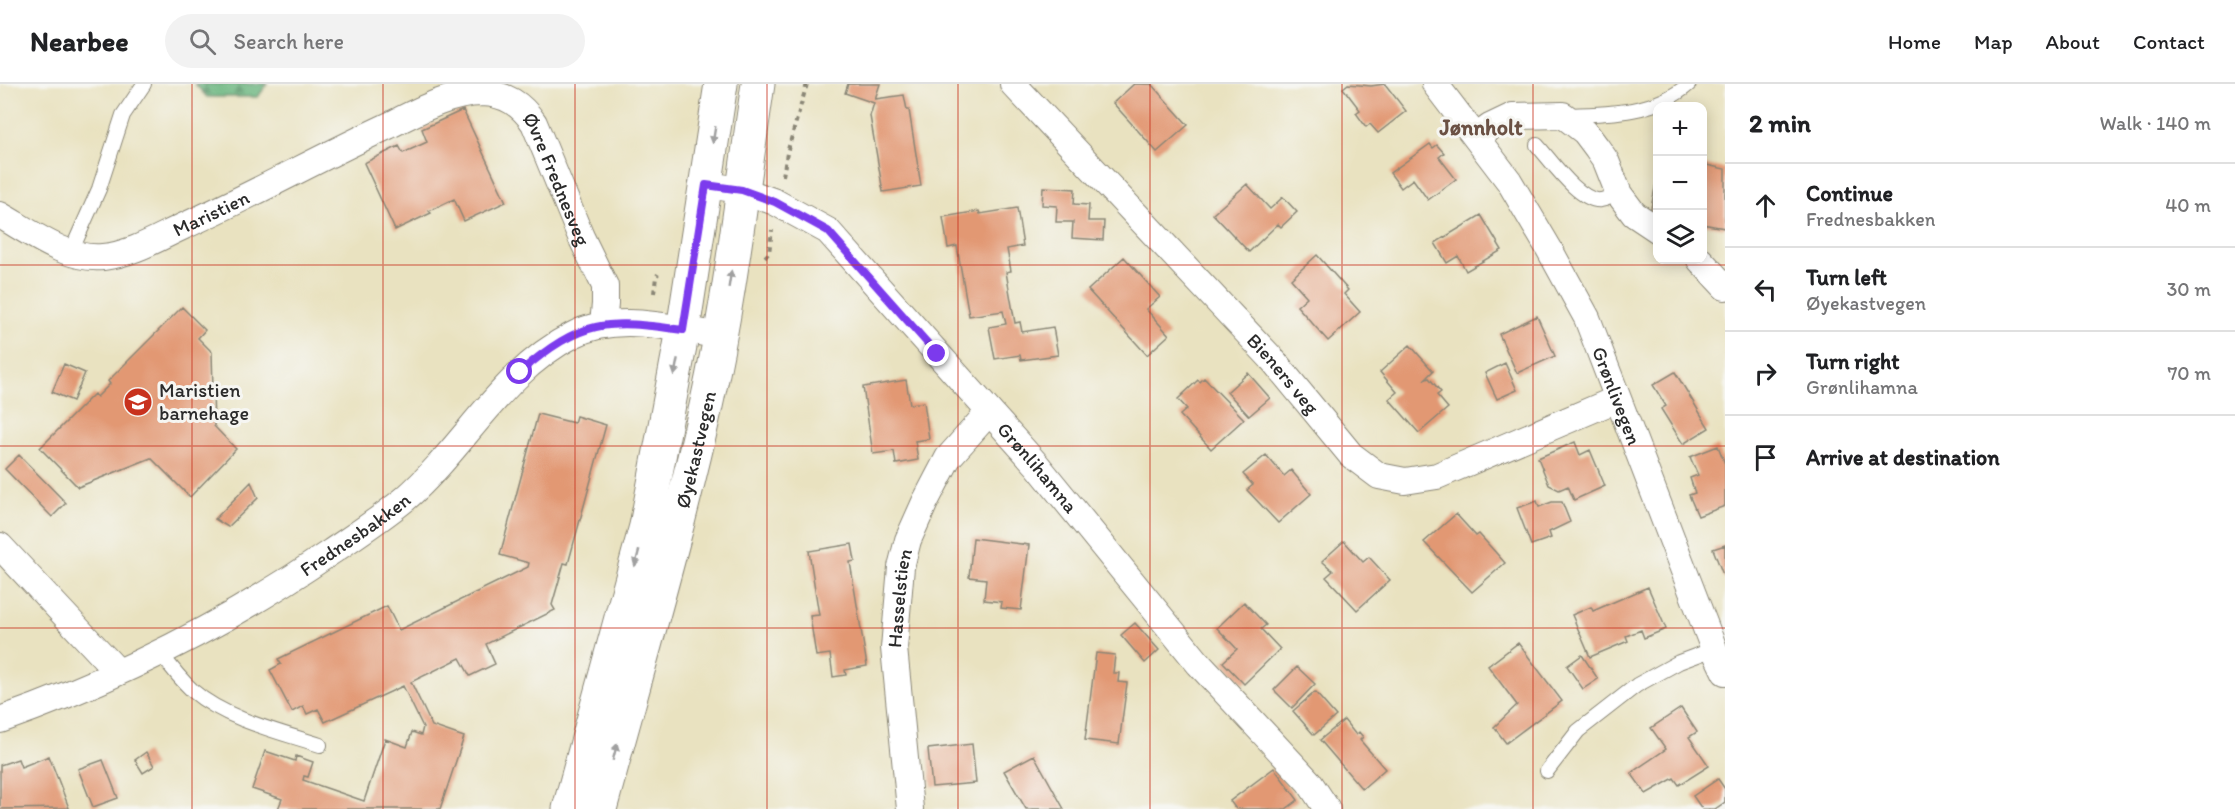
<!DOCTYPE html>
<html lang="en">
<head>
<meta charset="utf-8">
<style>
  :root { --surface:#fff; --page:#f2f2f2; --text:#202124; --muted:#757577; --line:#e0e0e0 }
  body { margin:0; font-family:Itim,sans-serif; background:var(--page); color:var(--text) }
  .controls { position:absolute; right:18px; top:18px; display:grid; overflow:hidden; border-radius:12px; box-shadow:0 3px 15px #0003 }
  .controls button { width:54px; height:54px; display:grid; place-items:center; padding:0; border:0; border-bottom:2px solid var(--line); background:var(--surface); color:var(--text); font:30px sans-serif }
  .stop { position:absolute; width:18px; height:18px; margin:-14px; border:4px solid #7c3aed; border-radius:50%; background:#fff }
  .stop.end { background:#7c3aed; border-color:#fff; box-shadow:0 2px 6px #0008 }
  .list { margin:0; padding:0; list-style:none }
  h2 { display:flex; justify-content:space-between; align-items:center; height:78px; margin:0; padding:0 24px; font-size:26px }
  h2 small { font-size:20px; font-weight:400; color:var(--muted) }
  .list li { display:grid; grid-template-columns:39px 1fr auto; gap:18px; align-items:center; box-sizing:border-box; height:84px; padding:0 24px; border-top:2px solid var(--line) }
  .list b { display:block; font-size:22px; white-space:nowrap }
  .list p { margin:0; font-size:20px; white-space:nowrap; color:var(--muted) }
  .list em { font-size:20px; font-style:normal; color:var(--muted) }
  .icon { flex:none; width:33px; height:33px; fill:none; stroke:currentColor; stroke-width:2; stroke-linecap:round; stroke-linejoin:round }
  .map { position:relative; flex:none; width:1725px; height:725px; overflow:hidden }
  header { display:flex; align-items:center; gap:36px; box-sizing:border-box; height:84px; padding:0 30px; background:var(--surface); border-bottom:2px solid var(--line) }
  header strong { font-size:28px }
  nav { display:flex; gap:33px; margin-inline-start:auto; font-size:21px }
  .search { width:420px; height:54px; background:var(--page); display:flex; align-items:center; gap:15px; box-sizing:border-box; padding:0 21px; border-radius:33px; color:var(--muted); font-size:22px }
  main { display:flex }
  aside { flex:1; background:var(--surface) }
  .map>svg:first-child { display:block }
  .forest { fill:url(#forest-firs); stroke:#4a7055; stroke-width:1.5 }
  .building { fill:#e29873 }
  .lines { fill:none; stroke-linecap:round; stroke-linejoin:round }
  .lane-casing { stroke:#8a8676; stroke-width:16 }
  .street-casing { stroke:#8a8676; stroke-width:28 }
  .primary-casing { stroke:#8a8676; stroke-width:35 }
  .path { stroke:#8a8676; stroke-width:4; stroke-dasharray:4.5 4.5; stroke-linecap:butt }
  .lane { stroke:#fff; stroke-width:14 }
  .street { stroke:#fff; stroke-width:26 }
  .primary { stroke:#fff; stroke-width:33 }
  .oneway { fill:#a0a0a0 }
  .route { stroke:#7c3aed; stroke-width:8 }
  .grid { fill:none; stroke:#c8321e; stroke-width:1.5; stroke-opacity:0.55 }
  .labels { text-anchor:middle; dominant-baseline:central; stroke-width:6; stroke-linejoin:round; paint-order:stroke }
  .street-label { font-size:20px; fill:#2b2b2b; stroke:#f6f6f2 }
  .poi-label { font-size:20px; fill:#2b2b2b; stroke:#f6f6f2; text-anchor:start }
  .quarter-label { font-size:22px; font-weight:bold; fill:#6b5144; stroke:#f6f6f2 }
</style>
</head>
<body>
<header>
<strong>Nearbee</strong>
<div class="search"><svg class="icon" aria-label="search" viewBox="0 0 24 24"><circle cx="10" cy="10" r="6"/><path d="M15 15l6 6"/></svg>Search here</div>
<nav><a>Home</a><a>Map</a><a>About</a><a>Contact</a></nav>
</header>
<main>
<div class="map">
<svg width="1725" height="725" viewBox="0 0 1725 725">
  <defs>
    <pattern id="forest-firs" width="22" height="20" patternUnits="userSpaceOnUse" patternTransform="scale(1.5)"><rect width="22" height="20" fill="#6ab67f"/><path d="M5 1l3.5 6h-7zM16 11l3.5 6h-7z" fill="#579468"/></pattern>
  </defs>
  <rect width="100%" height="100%" fill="#f6f6f2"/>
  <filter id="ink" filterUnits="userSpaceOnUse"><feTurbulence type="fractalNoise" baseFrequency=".0167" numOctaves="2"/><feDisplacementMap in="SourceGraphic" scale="12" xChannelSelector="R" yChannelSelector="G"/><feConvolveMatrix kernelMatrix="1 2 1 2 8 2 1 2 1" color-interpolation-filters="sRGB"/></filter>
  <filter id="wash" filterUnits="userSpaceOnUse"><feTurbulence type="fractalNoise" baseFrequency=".008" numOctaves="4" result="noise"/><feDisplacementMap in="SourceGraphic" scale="24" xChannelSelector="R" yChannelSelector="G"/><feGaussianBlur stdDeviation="1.35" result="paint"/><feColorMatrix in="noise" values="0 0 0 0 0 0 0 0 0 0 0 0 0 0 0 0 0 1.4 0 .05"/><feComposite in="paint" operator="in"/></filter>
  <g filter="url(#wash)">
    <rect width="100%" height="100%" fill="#e9e2c0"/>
    <path class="forest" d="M195,0H267L258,13H207Z"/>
    <g id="blocks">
      <path class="building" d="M848,0H880L875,15L904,11L907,26H909L921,102L883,108L870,32L874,19L845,9Z
        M1134,0H1151L1188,41L1157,68L1113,19Z
        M1348,0L1371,2L1385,0L1406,27L1378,49L1370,40L1366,43L1356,29L1360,26L1343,4Z
        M463,26L506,118L464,137L454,115L429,127L431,129L395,146L364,79L399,62L403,69L427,58L422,45Z
        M1430,60L1433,64L1437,61L1444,69L1439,73L1456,95L1428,116L1413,95L1401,104L1390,89Z
        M1702,80L1725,85V144L1702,140Z
        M1656,99H1658V130L1650,129Z
        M1247,100L1270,125L1283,113L1297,128L1281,143L1278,140L1249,168L1213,130Z
        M1043,103L1075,105L1074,120L1089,121L1088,137H1104L1103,156L1072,154L1073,138H1056L1057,122L1042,121Z
        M1017,124L1023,162L1007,165L1011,187L1006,188L1015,239L1020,238L1022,248L1053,243L1058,271L1021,276L1020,271L995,275L989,243L1006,240L1003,227L969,232L957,162L948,164L943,133L979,127L980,130Z
        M1481,131L1502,166L1466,187L1458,172L1447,179L1435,159Z
        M1317,171L1348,206L1344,210L1360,228L1328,257L1297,222L1307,213L1291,195Z
        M1124,173L1160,213L1146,225L1169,251L1147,271L1088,206Z
        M182,223L205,246L198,254L212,268L214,342L236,365L190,413L151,374L78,403L40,364L94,310L97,313L110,300L108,297Z
        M1537,232L1555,272L1517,289L1499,250Z
        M1410,261L1433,287L1424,296L1429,294L1441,308L1437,311L1448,324L1419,349L1389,315L1397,308L1380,288Z
        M1505,279L1517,306L1497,315L1485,289Z
        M64,280L85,289L73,317L52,308Z
        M1675,288L1709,344L1683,360L1661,325L1666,322L1653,301Z
        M1248,289L1270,314L1249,332L1227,308Z
        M1204,294L1244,335L1211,365L1180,331L1187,325L1178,315L1198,296L1200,298Z
        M906,296L910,320L924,318L929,355L915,357L918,376L896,380L894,367L873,370L863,303Z
        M538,330L574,339L576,332L606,341L568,480L564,479L552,521L555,526L486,560L495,580L470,592L460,574L411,598L432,642L464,653L440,725H278L282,715L252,705L265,667L295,677L296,672L313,678L308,693L304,692L303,696L364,717L385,655L407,663L412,648L421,651L423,643L403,602L325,638L318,625L307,630L303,622L292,628L270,586L281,580L278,575L387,522L399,546L528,483L529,479L500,471Z
        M1575,358L1580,371L1590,366L1605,402L1574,416L1568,402L1559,406L1549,401L1538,374Z
        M1718,362L1725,380V422L1698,432L1689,411L1695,409L1690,394L1698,391L1690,373Z
        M19,371L66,419L52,433L5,385Z
        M1266,371L1284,392L1291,386L1311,410L1278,439L1247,406L1253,401L1243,390Z
        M251,398L258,414L228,443L215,435Z
        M1537,417L1539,423L1552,418H1562L1570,438L1549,448L1551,454L1531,461L1517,424Z
        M1456,430L1476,452L1479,450L1505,479L1472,508L1424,458Z
        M973,454L1029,461L1021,526L1001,524L1002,518L984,516L986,495L969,493Z
        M1344,457L1363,478L1369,473L1390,496L1357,526L1326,493L1333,487L1322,477Z
        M852,460L855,477L850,478L867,582L845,586L846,591L833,593L830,570L816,572L810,532L819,531L809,467Z
        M1725,461V496L1713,465Z
        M1648,503L1666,545L1644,554L1641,546L1626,552L1628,557L1590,573L1572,531L1591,523L1593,527Z
        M1244,518L1266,541L1261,545L1280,565L1244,600L1223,578L1237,565L1217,544Z
        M1135,539L1159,566L1145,579L1121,551Z
        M1518,559L1562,617L1506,659L1494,643L1517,621L1488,582Z
        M1096,569L1115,571L1113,589H1119L1118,598L1127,599L1119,660L1085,656Z
        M1582,571L1598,595L1583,605L1567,582Z
        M1297,583L1315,600L1292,624L1274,606Z
        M1315,608L1336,632L1314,651L1293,627Z
        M1681,624L1697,648L1689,653L1709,682L1679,701L1674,694L1646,710L1631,689L1666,665L1651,644Z
        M1344,636L1356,651L1359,648L1363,653L1360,656L1385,685L1362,705L1320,656Z
        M972,660L976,699L932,703L928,665Z
        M146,668L154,682L143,689L135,676Z
        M1034,671L1064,725H1026L1004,687Z
        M49,672L69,724L0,725V681L18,675L21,683Z
        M103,676L118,714L93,723L78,685Z
        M1274,684L1298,716L1286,725H1236L1230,717Z
        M1718,695L1725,705V718L1715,725H1702L1693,712Z"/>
    </g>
  </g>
  <g filter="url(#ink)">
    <use href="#blocks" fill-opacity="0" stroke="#8a8676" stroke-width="1.5"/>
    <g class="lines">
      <g class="lane-casing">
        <path id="lane" d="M1565,31C1608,30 1655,30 1689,0
          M1537,61C1550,75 1580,119 1601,116C1606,115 1613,112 1619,110
          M70,170L99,105L123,31L144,0
          M160,568C170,582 180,595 193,607C225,635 280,648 320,661
          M1547,687L1578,647L1637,601L1679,578L1714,565"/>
      </g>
      <g class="street-casing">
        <g id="street">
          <path id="s1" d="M1013,0L1272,275L1351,371L1379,392L1405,397L1437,392L1617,315"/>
          <path id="s2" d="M1435,0L1509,97L1548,163L1587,234L1714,565L1725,588"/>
          <path d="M1476,53L1490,43L1513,32L1563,31L1585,48L1597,64L1606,77L1619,110L1634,130L1658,146"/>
          <path id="s3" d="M706,101L742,106L775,118L828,147L1037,381L1199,580L1309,698L1327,725"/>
          <path id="s4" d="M0,131C30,148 68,177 103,173C132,170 158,154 184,142C253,111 319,74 388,42C416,28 450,9 482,9C506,10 521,20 534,39L581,153L605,202V220L603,240"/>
          <path d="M1700,176L1725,203"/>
          <path d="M0,462L118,588"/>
          <path id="s5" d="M0,636C117,595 229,538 331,468C356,451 382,434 405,415C464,364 502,287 573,251C617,228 674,244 720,252"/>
          <path id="s6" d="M910,725L894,564L901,483L908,456L925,418L948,374L989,328"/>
        </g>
      </g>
      <g class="primary-casing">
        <g id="primary">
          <path d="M569,725L646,442L683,246L721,0"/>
          <path id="s7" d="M600,725C636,591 676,457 706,322C730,216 742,107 758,0"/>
        </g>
      </g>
      <path class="path" d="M783,92L787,69L807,0
        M765,173L769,169L772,146
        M654,209L656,193L658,190"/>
      <use href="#lane" class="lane"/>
      <use href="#street" class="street"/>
      <use href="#primary" class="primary"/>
    </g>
    <defs><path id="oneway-solid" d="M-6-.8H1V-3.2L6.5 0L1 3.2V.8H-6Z" transform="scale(1.5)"/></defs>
    <g class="oneway">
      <use href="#oneway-solid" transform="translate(714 51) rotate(99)"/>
      <use href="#oneway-solid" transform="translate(730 195) rotate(-81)"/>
      <use href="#oneway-solid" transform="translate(676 283) rotate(101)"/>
      <use href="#oneway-solid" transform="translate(637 474) rotate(105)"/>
      <use href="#oneway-solid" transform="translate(615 668) rotate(-75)"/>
    </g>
  </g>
  <g class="lines" filter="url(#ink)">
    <path class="route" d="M520,288C582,235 606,235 683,246L706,101L742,106L775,118L828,147L937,270"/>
  </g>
  <path class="grid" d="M192,0V725M383,0V725M575,0V725M767,0V725M958,0V725M1150,0V725M1342,0V725M1533,0V725M0,181H1725M0,362H1725M0,544H1725"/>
  <defs>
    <g id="school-disc" transform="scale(1.5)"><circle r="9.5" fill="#c8321e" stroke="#f6f6f2"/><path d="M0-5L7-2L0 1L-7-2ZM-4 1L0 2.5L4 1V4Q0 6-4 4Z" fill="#fff"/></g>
  </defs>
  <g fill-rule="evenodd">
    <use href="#school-disc" x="138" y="318"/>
  </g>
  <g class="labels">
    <g class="street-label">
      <text stroke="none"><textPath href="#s4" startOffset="651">Øvre Frednesveg</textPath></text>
      <text stroke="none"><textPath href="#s4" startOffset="230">Maristien</textPath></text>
      <text stroke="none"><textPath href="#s1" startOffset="396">Bieners veg</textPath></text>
      <text stroke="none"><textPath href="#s2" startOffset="363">Grønlivegen</textPath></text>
      <text stroke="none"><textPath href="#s7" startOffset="372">Øyekastvegen</textPath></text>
      <text stroke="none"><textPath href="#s3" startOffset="448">Grønlihamna</textPath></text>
      <text stroke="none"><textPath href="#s5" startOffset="402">Frednesbakken</textPath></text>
      <text stroke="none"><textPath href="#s6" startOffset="212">Hasselstien</textPath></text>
    </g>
    <g class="poi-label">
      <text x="159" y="306">Maristien<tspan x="159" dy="23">barnehage</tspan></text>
    </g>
    <g class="quarter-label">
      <text x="1481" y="43">Jønnholt</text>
    </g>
  </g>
</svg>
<div class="controls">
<button>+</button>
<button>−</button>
<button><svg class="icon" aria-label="layers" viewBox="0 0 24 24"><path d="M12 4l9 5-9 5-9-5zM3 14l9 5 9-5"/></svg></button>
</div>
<div class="stop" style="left:520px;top:288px"></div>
<div class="stop end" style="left:937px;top:270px"></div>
</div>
<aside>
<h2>2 min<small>Walk · 140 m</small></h2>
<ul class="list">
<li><svg class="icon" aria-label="ahead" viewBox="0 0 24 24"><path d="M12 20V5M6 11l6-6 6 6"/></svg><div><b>Continue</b><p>Frednesbakken</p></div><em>40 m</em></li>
<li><svg class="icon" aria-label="left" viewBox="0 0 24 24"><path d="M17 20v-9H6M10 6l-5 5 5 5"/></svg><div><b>Turn left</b><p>Øyekastvegen</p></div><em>30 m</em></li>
<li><svg class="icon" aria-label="right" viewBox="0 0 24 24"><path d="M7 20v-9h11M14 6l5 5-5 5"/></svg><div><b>Turn right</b><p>Grønlihamna</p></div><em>70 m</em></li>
<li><svg class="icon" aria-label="arrive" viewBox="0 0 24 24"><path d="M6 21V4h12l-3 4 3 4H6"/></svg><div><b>Arrive at destination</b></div></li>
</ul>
</aside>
</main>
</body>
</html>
